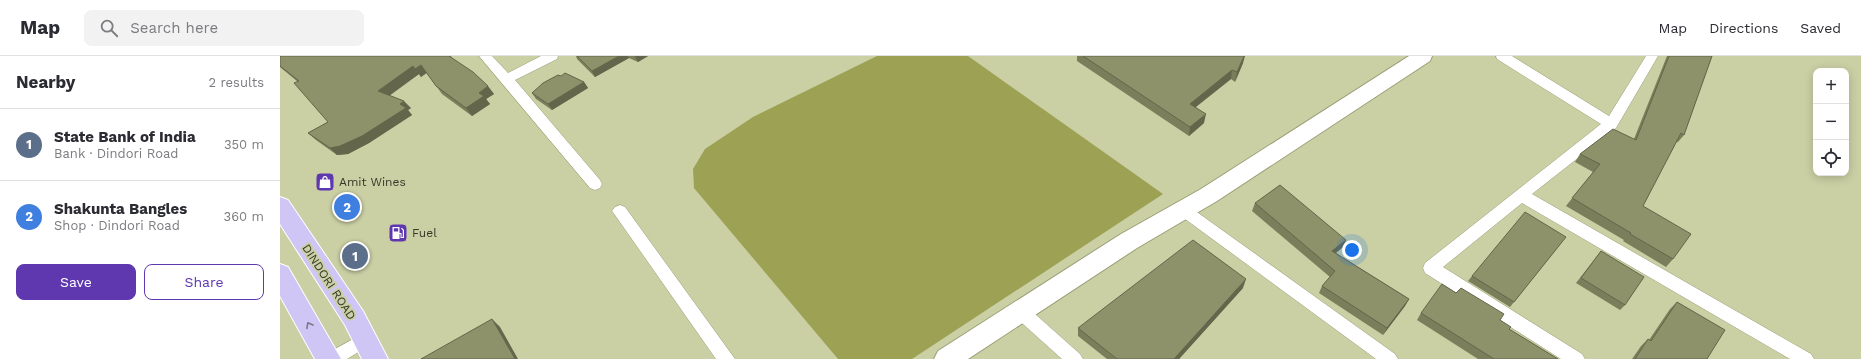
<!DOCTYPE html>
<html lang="en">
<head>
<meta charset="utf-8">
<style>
  :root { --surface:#fff; --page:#f2f2f3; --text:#2b2b33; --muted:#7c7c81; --line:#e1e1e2; --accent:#5f38b0 }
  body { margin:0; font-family:"Work Sans",sans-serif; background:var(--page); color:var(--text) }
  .controls { position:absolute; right:12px; top:12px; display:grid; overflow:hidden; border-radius:8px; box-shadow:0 2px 10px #0003 }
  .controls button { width:36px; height:36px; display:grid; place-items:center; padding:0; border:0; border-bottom:1px solid var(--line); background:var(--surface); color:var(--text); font:20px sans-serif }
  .you { position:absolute; left:1072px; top:194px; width:14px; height:14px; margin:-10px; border:3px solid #fff; border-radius:50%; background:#1a73e8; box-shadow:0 0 0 6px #1a73e833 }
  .badge { display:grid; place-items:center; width:26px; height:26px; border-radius:50%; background:var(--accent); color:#fff; font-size:13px; font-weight:700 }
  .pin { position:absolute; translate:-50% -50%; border:2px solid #fff; box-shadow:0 1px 4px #0006 }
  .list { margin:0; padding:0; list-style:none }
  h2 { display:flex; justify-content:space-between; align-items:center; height:52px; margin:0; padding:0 16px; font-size:17px }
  h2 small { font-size:13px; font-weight:400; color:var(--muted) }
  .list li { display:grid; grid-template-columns:26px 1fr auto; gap:12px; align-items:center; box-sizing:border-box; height:72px; padding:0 16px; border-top:1px solid var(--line) }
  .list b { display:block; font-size:15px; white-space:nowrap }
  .list p { margin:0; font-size:13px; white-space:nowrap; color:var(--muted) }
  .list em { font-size:13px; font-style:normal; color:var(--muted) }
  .actions { display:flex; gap:8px; padding:12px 16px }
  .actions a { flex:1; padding:9px 0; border:1px solid var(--accent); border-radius:8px; text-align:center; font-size:14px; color:var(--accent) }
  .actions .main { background:var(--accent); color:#fff }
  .icon { flex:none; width:22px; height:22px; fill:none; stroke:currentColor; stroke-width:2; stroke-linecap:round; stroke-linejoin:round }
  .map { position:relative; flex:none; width:1581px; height:303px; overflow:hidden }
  header { display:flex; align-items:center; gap:24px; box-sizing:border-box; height:56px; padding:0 20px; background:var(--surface); border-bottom:1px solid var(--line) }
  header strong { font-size:19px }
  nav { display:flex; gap:22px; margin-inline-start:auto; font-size:14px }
  .search { width:280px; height:36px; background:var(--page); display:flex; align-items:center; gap:10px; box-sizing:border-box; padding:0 14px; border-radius:8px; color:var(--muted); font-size:15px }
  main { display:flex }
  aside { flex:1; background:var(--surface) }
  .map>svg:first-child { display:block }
  .green { fill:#9ca154 }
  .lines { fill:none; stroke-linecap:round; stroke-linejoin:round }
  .street-casing { stroke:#9a9e75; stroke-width:1 }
  .secondary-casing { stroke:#9a9e75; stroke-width:2 }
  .primary-casing { stroke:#fff; stroke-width:2 }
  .street { fill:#fff; fill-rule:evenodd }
  .secondary { fill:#fff; fill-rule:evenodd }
  .primary { fill:#d0c6f6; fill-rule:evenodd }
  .wall { fill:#7a7e5b }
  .shaded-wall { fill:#63664a }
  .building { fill:#8e926a; stroke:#63664a }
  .oneway { stroke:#7b7884 }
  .labels { text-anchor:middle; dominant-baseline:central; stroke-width:4; stroke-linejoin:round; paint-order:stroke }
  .poi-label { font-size:12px; fill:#363827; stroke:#cacfa4; text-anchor:start }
  .street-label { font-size:12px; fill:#363827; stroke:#cacfa4 }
</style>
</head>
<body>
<header>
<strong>Map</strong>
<div class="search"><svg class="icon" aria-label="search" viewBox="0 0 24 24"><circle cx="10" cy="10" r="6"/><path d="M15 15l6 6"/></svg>Search here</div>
<nav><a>Map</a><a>Directions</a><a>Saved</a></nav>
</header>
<main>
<aside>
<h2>Nearby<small>2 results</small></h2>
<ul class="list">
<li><span class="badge" style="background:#5c6f8a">1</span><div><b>State Bank of India</b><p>Bank · Dindori Road</p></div><em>350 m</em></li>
<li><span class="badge" style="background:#3f7fe0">2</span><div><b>Shakunta Bangles</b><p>Shop · Dindori Road</p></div><em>360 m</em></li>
</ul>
<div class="actions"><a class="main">Save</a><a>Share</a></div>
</aside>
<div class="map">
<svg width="1581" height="303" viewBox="0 0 1581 303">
  <rect width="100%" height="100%" fill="#cacfa4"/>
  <path class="green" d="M597,0H688L883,138L632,303H558L414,132L413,113L425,93L473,61Z"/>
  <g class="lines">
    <g class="street-casing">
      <path id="street" d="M199,0H212L228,17L261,0H278L277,3L235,24L320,124L322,128L320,132L315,134L310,132Z
        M1216,0H1232L1329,60L1366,0H1378L1336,72L1252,138L1531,298L1534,303H1510L1242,147L1163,211L1302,298L1305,303H1281L1145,217L1143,212L1145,207L1321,68L1217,3Z
        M902,147L907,149L1115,298L1118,303H1096L897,157L894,153L897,149Z
        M340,149L345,151L455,303H436L335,159L332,155L335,151Z
        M740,248L746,250L800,298L803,303H782L734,260L732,255L734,250Z
        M84,277L90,279L92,284L90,289L67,303H43L46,298Z"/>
    </g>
    <g class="secondary-casing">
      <path id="secondary" d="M1129,0H1152L1150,5L937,145L857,192L688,303H654L658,295L841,178L921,133Z"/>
    </g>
    <g class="primary-casing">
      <path id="primary" d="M0,141L8,144L83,255L108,303H82L65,269L0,168Z
        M0,208L8,211L61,303H35L0,240Z"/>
    </g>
    <use href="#street" class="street"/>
    <use href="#secondary" class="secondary"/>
    <use href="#primary" class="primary"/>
  </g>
  <path class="wall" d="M0,0H171L172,2L214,38L206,43L210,48L192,60L162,38L147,17L141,21L139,18L109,39L131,52L128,54L132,59L89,87L68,98L57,99L36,84L28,77L48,66L18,26L0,11Z
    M296,0H368L358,6L349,2L315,21L297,3Z
    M797,0H803L963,7L955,26L951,23L916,51L924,67L909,80L797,5Z
    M1387,0H1432L1404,79L1398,86H1396L1363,150L1393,203L1386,211L1343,185L1344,184L1286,150L1313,116L1295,106L1300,98L1354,83Z
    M304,26L308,32L272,54L256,43L252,37Z
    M975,147L1066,184L1063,191L1056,197L1129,243L1125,250L1103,279L1039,237L1042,230L1050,221L972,155Z
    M1286,181L1230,251L1188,225L1192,220Z
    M1321,195L1345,249L1340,254L1296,227Z
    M963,232L899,303H827L798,280V272Z
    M1176,237L1220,264L1229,273L1278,303H1198L1137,264L1141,257Z
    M1397,246L1427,303H1352L1361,290L1368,283L1369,284L1390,253Z"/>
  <path class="shaded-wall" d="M339,0H348L349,2L315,21L312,15Z
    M355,0H368L358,6Z
    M964,0H965L963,7L955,26L957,16Z
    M141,9L147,16L141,21L139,18L105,43L98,35L133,10Z
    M952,14L951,23L908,57L910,48Z
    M304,26L308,32L272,54L268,48Z
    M208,30L214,38L206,43L210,48L192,60L186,52L199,37Z
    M124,45L131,52L128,54L132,59L89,87L68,98L57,99L50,92Z
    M926,58L924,67L909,80L910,71Z
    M1066,184L1063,191L1049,202L1052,195Z
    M966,223L963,232L899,303H894Z
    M1129,243L1125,250L1103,279L1107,272Z
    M212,263L220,271L238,303H235Z"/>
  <path class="building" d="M0,0H169L193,16L208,30L199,37L204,40L186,52L156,30L141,9L135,13L133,10L98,35L124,45L120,48L126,52L82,80L60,90L50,92L28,77L48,66L14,27L19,25L0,10Z
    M297,0H339L312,15Z
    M803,0H964L957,16L952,14L910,48L926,58L910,71Z
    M1389,0H1432L1404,79L1401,77L1363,150L1411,178L1393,203L1350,178L1351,177L1292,142L1320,108L1300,98L1333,73L1356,84Z
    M285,17L304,26L268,48L252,37L263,27L278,19L281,20Z
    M1000,129L1066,184L1052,195L1129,243L1107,272L1042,230L1055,215L975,147Z
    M1245,156L1286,181L1234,246L1192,220Z
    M913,184L966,223L894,303H837L798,272Z
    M1321,195L1364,221L1345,249L1301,222Z
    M1162,228L1176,237L1181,232L1224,258L1220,264L1231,271L1229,273L1278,303H1214L1141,257Z
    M1397,246L1445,274L1427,303H1355L1368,283L1371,285Z
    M212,263L235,303H141Z"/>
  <defs><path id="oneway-chevron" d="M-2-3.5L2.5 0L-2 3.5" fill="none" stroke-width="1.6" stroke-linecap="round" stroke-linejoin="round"/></defs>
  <use class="oneway" href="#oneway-chevron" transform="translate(29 269) rotate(-119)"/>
  <defs>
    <g id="shop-square" transform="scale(1)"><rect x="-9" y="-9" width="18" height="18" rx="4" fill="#5f38b0" stroke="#cacfa4"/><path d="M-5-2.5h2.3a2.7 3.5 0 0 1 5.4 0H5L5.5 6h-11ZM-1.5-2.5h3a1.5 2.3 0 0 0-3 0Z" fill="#fff"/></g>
    <g id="fuel-square" transform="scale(1)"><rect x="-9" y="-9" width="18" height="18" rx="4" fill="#5f38b0" stroke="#cacfa4"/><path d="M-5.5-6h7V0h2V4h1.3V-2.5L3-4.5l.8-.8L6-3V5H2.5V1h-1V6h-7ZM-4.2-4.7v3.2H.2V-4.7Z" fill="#fff"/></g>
  </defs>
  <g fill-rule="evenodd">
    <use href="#shop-square" x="45" y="126"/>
    <use href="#fuel-square" x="118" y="177"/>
  </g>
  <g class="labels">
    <g class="poi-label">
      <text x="59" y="126">Amit Wines</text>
      <text x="132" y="177">Fuel</text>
    </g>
    <g class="street-label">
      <text transform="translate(49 226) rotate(57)">DINDORI ROAD</text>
    </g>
  </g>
</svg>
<div class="controls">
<button>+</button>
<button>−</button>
<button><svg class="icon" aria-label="locate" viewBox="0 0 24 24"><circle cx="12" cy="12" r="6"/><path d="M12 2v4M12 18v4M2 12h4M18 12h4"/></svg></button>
</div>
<div class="you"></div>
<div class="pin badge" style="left:75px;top:200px;background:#5c6f8a">1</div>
<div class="pin badge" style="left:67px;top:151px;background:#3f7fe0">2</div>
</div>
</main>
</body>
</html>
